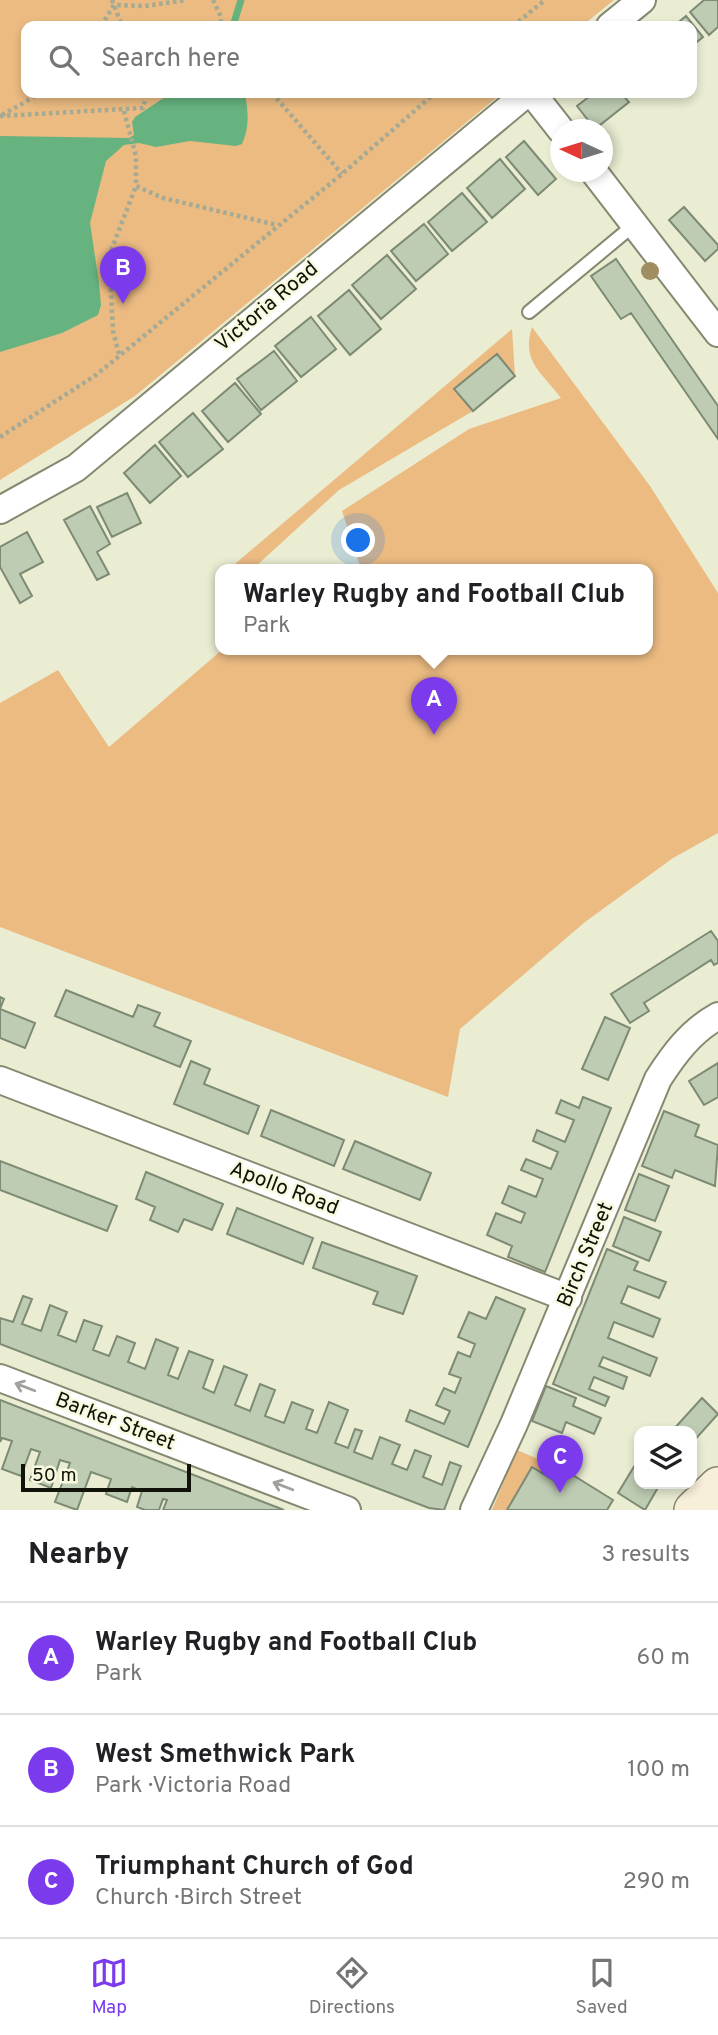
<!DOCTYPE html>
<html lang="en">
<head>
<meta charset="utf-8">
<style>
  :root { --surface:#fff; --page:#f2f2f2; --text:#202124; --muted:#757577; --line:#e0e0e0; --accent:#7c3aed }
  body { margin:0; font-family:Overpass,sans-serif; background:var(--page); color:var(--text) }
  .controls { position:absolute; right:21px; bottom:21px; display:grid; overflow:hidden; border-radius:14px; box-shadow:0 4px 10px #0003 }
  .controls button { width:63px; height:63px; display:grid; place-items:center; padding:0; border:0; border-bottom:2px solid var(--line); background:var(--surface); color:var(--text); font:35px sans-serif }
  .compass { position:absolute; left:550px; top:119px; width:63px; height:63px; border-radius:50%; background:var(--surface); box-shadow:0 4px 10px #0003; rotate:274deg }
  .scale { position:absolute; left:21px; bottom:18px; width:170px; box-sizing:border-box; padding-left:7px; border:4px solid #111209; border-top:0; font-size:19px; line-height:24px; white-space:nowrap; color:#111209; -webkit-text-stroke:5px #f8fadf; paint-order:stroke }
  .you { position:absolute; left:359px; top:541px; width:24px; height:24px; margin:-18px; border:5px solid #fff; border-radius:50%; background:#1a73e8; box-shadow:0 0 0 10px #1a73e833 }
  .badge { display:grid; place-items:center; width:46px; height:46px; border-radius:50%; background:var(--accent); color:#fff; font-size:23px; font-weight:700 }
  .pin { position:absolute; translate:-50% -58px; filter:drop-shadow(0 2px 4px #0008) }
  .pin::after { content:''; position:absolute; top:37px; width:24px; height:21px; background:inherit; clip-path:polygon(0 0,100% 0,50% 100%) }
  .popup { position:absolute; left:215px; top:564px; width:438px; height:91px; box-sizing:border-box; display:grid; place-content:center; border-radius:14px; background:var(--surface); filter:drop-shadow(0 2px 5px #0005); font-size:23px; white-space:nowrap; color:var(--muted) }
  .popup b { font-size:26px; color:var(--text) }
  .popup::after { content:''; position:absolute; left:50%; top:100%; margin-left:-14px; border:14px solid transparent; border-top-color:var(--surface) }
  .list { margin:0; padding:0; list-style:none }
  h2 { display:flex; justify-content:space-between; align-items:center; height:91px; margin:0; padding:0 28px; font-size:30px }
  h2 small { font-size:23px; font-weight:400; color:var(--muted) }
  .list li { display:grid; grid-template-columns:46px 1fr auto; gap:21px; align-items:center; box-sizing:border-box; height:112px; padding:0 28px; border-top:2px solid var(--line) }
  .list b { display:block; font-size:26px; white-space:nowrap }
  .list p { margin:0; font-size:23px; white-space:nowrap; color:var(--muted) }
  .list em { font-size:23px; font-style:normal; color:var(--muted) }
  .icon { flex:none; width:38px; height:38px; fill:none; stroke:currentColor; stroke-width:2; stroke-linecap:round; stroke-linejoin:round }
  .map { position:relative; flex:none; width:718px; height:1510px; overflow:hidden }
  .search { position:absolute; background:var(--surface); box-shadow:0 4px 10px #0003; left:21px; right:21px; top:21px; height:77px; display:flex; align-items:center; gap:18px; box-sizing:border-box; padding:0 24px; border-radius:14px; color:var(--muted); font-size:26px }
  .sheet { height:427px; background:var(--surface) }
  nav { display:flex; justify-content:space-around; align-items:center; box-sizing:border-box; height:98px; border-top:2px solid var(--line); background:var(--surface); font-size:19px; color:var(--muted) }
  nav a { display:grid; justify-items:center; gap:4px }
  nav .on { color:var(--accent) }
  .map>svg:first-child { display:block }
  .green { fill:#ebbb82 }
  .water { fill:#66b37f }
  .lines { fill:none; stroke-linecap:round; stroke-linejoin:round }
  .stream { stroke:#66b37f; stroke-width:7 }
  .building { fill:#beccb4; stroke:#7d8a74; stroke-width:2 }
  .lane-casing { stroke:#868870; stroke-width:16 }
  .street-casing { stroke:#868870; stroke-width:30 }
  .secondary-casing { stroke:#868870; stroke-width:40 }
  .path { stroke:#a6a993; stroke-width:4.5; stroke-dasharray:3.5 3.5; stroke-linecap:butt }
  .lane { stroke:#fff; stroke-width:12 }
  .street { stroke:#fff; stroke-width:26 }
  .secondary { stroke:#f7efd9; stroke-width:37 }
  .tree { fill:#a08d62 }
  .oneway { stroke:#a0a09d }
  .labels { text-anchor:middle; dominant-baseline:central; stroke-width:5; stroke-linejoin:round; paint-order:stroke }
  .street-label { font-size:21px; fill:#111209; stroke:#f8fadf }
</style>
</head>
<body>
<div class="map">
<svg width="718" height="1510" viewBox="0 0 718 1510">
  <rect width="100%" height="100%" fill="#eaedd2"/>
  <path class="green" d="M0,0H614L582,26H26V93H502L135,396L0,480Z
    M532,327L650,486L718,593V833L673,858L585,922L460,1029L448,1097L0,927V703L58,670L109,747L223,649H648V569H361L342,511L469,429L561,398C542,372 521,362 532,327Z
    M512,329L515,376L497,354L455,389L473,411L339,490L253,569H229Z
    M517,1450L568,1472L560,1484L532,1468L507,1510H492Z"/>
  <path class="water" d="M171,93H245C248,112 250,125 242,144L236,146L190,141L156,147L139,143L124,145L106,161L90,223L99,283L101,305L98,315L62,333L0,352V136L129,138L134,135L132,122L135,117Z"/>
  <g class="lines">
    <path class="stream" d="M233,26L241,0"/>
  </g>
  <path class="building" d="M704,0H718V27L709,35L690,12Z
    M686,16L703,37L692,46V26H674Z
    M594,93H621L629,102L595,129L577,106Z
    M524,141L556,179L538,195L506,157Z
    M500,159L525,189L492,218L467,188Z
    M462,193L487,222L452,251L428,222Z
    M684,207L718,245V249L705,261L669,220Z
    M424,224L448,254L416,281L391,251Z
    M387,255L416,289L381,319L352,285Z
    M616,259L718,406V439L631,313L621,319L591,276Z
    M349,290L381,329L350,355L318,316Z
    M311,317L336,349L301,377L275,346Z
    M274,351L297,381L261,410L237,379Z
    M497,354L515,376L473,411L454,389Z
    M235,383L261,414L228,442L202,411Z
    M193,413L223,449L188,477L159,442Z
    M155,445L181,476L150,503L124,473Z
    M127,493L141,523L112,537L97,507Z
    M90,506L110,544L97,552L109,574L97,580L64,520Z
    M27,532L43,562L20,574L32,596L20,603L0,567V547Z
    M711,931L718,941V963L714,965L711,960L644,1003L649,1011L630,1023L611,994Z
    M66,990L133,1017L138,1005L160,1013L154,1026L191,1041L180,1067L55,1016Z
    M0,997L4,999L0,1009L35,1023L25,1048L0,1038Z
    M605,1017L630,1028L608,1080L582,1069Z
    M191,1061L210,1069L204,1084L259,1106L248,1134L174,1104Z
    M718,1063V1097L704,1105L689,1081Z
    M583,1097L611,1108L545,1272L508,1257L512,1246L487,1235L496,1213L521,1223L525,1213L502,1203L509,1186L536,1197L543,1179L521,1170L526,1159L551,1169L558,1152L533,1141L537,1130L565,1142L574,1120L556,1113L561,1100L579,1108Z
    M271,1110L344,1140L334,1166L261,1136Z
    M664,1111L699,1125L695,1136L718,1145L715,1186L675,1170L672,1178L642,1166Z
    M355,1141L431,1173L420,1200L343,1169Z
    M0,1161L117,1206L107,1231L0,1190Z
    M146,1172L223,1204L212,1230L184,1219L178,1232L150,1220L155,1207L136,1199Z
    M639,1174L669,1186L655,1221L625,1210Z
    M237,1208L313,1238L303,1264L227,1234Z
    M624,1217L661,1232L649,1261L613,1246Z
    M322,1242L417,1276L403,1314L373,1304L378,1292L313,1268Z
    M607,1249L638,1262L634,1270L666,1282L659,1298L628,1286L621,1303L660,1319L653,1337L614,1322L608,1338L657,1358L650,1376L603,1357L599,1366L627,1377L623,1389L594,1377L589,1389L609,1397L605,1406L553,1384Z
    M23,1296L32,1299L22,1324L41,1331L50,1305L67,1312L58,1335L76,1342L84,1320L102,1326L93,1350L109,1356L117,1336L135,1343L128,1362L145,1369L156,1339L178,1348L168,1375L178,1379L189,1351L213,1360L203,1388L214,1393L224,1366L247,1375L235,1405L250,1411L260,1384L275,1390L265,1416L284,1423L292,1402L313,1410L306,1429L317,1433L329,1402L348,1410L335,1443L348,1448L355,1429L362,1431L354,1452L372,1459L380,1437L400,1445L392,1464L407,1470L415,1450L431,1456L423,1477L442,1485L450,1462L461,1466L444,1510L429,1508L0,1344V1318L13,1322Z
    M496,1297L525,1309L468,1447L406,1421L410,1410L444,1424L450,1411L436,1405L444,1388L455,1393L461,1378L449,1374L458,1352L470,1357L475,1344L458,1337L469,1312L486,1319Z
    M546,1386L576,1398L573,1406L601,1418L594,1434L566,1422L562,1433L532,1421Z
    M702,1398L718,1414L692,1443V1431H672Z
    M0,1400L284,1510H163L167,1500L163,1499L159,1510H145L137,1507L142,1491L132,1487L127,1502L106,1494L111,1479L91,1472L77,1510L55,1502L70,1463L60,1460L51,1488L30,1480L40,1452L31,1449L21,1476L2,1469L12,1441L2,1438L0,1442Z
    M635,1465L639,1468V1484H660L645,1510L618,1493Z
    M532,1467L560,1484L568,1472L613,1500L607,1510H507Z"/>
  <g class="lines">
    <g class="lane-casing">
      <path id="lane" d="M529,312L635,224"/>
    </g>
    <g class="street-casing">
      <path id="street" d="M610,26L642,0
        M532,93L561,130
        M594,172L718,333
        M0,510L76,468L527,93
        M0,1080L568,1298
        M0,1378L347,1510
        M474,1510L514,1424L658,1079C674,1054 691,1031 718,1016"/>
    </g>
    <g class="secondary-casing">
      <path id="secondary" d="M693,1510L718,1486"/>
    </g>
    <path class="path" d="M112,0L122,26
      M213,0L221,17V26
      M101,26L114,5L145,6L187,0
      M513,26L545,0
      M272,93L342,174
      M124,111L136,156V186L163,198L277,225
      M2,115L41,93
      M0,116L143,108L147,93
      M119,354L113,331L109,256L136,186
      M0,437L96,375L342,174L435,93"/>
    <use href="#lane" class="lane"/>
    <use href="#street" class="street"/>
    <use href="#secondary" class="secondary"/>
  </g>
  <circle class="tree" cx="650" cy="271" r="9"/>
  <defs><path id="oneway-shaft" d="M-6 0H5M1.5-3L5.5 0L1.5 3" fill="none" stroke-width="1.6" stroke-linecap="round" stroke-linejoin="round" transform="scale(1.75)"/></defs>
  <g class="oneway">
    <use href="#oneway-shaft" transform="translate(25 1387) rotate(-159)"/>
    <use href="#oneway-shaft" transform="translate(283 1486) rotate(-159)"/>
  </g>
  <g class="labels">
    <g class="street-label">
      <text transform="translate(267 307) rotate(-40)">Victoria Road</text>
      <text transform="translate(284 1189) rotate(21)">Apollo Road</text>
      <text transform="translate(586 1255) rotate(-67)">Birch Street</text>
      <text transform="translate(115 1422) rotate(21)">Barker Street</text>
    </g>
  </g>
</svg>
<div class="controls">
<button><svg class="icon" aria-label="layers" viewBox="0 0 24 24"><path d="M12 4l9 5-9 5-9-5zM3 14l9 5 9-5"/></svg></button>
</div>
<svg class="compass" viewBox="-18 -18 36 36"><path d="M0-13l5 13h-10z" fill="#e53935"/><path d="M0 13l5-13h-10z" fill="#757577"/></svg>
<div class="scale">50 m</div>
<div class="you"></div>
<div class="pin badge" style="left:434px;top:735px">A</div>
<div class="popup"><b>Warley Rugby and Football Club</b>Park</div>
<div class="pin badge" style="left:123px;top:304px">B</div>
<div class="pin badge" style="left:560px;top:1493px">C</div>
<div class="search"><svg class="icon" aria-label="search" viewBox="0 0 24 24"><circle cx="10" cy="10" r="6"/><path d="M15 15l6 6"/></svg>Search here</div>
</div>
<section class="sheet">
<h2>Nearby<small>3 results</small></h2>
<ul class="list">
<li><span class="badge">A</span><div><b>Warley Rugby and Football Club</b><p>Park</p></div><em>60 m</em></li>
<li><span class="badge">B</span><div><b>West Smethwick Park</b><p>Park · Victoria Road</p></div><em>100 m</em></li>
<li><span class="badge">C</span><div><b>Triumphant Church of God</b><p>Church · Birch Street</p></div><em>290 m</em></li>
</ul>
</section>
<nav>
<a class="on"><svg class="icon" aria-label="map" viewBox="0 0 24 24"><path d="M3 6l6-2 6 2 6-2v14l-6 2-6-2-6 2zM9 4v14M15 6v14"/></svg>Map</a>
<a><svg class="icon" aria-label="directions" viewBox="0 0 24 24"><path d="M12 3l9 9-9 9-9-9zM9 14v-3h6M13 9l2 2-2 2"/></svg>Directions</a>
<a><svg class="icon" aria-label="saved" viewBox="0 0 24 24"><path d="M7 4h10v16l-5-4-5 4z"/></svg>Saved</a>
</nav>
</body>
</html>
